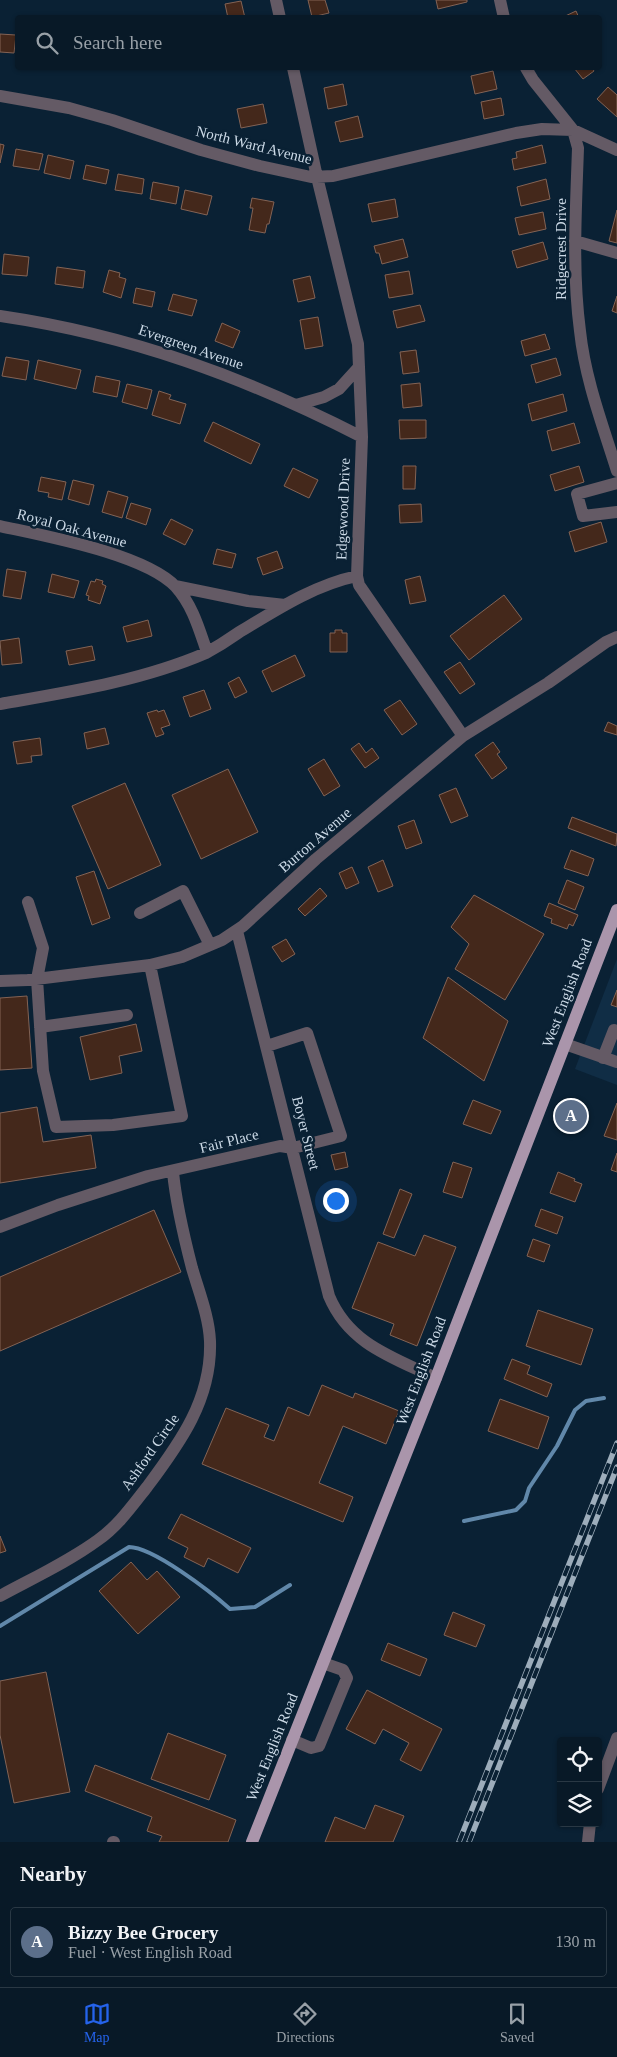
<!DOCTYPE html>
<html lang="en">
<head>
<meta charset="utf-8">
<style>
  :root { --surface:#081927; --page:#11222f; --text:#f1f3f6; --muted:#98a0a7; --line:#293844; --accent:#2563eb }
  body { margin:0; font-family:Georgia,serif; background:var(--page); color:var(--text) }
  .controls { position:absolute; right:15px; bottom:15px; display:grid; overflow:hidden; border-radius:5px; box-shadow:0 1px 4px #0004 }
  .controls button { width:45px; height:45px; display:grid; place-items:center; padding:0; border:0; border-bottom:1px solid var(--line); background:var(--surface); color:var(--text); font:25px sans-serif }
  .you { position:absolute; left:335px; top:1200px; width:18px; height:18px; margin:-12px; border:4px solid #fff; border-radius:50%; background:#1a73e8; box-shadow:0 0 0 8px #1a73e833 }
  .badge { display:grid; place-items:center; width:32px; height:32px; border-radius:50%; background:var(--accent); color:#fff; font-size:16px; font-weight:700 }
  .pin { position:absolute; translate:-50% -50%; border:2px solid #fff; box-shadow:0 1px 5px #0006 }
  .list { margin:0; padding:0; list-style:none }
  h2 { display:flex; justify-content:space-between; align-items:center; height:65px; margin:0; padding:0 20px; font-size:21px }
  h2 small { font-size:16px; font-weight:400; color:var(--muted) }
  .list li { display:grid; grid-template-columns:32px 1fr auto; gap:15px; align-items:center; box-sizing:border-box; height:70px; margin:0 10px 10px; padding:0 10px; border:1px solid var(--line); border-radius:5px }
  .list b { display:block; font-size:19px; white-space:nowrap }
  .list p { margin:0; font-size:16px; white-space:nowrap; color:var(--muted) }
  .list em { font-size:16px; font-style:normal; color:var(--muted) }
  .icon { flex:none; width:28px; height:28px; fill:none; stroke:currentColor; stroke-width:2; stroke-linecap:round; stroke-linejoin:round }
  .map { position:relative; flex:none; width:617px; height:1842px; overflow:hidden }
  .search { position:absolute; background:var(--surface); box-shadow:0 1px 4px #0004; left:15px; right:15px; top:15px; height:55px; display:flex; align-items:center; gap:12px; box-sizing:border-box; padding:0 18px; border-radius:5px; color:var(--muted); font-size:19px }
  .sheet { height:145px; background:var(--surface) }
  nav { display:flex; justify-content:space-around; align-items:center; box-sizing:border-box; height:70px; border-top:1px solid var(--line); background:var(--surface); font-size:14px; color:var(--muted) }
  nav a { display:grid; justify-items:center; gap:2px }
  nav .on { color:var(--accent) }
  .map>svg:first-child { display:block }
  .built { fill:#102d45 }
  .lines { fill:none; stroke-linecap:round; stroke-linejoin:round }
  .stream { stroke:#6188aa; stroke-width:4 }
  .building { fill:#44281b; stroke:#836355 }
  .minor { stroke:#645a65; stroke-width:12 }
  .major { stroke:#aa95ab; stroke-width:12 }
  .rail-casing { stroke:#9dadbb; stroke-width:5.5 }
  .rail { stroke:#0a2134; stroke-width:4; stroke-dasharray:11; stroke-linecap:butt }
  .labels { text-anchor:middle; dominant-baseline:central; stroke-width:5; stroke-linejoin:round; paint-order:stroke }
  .street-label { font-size:15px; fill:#cbd9e6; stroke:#0a2134 }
</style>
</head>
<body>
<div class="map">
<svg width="617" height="1842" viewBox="0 0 617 1842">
  <rect width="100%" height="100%" fill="#0a2134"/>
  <path class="built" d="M617,959V1085L575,1069Z"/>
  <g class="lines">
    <path class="stream" d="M464,1521L516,1510L525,1501L529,1488L557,1446L575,1410L586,1401L604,1398
      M0,1626L129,1547C153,1547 211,1592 230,1609L255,1607L290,1585"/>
  </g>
  <path class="building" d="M308,0H325L329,13L312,17Z
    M436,0H467V2L438,9Z
    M241,1L245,18H228L225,4Z
    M576,11L579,18H561Z
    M0,34L16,35L14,53L0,52Z
    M574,68H592L594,71L583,79Z
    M493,71L497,89L475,94L471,76Z
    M343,84L347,105L328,109L324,88Z
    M608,87L617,95V117L597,99Z
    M501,98L504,115L484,119L481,102Z
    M263,104L267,123L241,128L237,109Z
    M358,116L363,137L340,142L335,122Z
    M0,144L4,145L0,163Z
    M542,145L546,163L514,170L512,159L517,158L516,152Z
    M16,149L43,154L39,170L13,166Z
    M48,155L74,161L70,179L44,173Z
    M86,165L109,170L106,184L83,179Z
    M118,174L144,179L142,194L115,190Z
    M546,179L550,199L521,206L517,187Z
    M153,182L179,187L176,204L150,199Z
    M185,190L212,196L207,215L181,209Z
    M252,198L274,202L269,224H267L265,233L249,230L253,208H250Z
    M395,199L398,217L372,222L368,204Z
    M617,210V243L609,241Z
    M543,212L546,229L519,235L515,218Z
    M403,239L408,257L382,264L379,253H376L374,246Z
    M543,242L548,259L517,268L512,251Z
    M4,254L29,257L27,276L2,274Z
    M57,267L85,271L83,288L55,284Z
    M109,270L120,273L119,277L126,279L121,298L103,292Z
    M409,271L413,294L389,298L385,275Z
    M310,276L315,298L298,302L293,280Z
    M136,288L155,292L152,307L133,303Z
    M173,294L197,300L192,316L168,310Z
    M617,296V313L612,311Z
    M420,305L425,321L397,328L393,311Z
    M318,317L323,346L305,349L300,320Z
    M222,323L240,331L233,348L215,341Z
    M545,334L550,349L525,356L521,341Z
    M416,350L419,372L403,374L400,352Z
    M6,357L29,361L26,380L2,376Z
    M556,358L561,375L536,383L531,365Z
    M38,360L81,370L76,389L34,379Z
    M96,376L120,381L117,397L93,392Z
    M420,383L422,406L403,408L401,385Z
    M127,384L152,390L147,409L122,402Z
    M159,391L171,395L169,399L186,404L180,424L152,415Z
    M563,394L567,411L532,421L528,404Z
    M399,420H426V438L400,439Z
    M213,422L260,444L251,464L204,441Z
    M574,423L580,443L552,451L547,431Z
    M403,466H416L415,489H403Z
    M579,466L584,482L555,491L550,475Z
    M293,468L318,480L309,498L284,486Z
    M41,477L66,482L62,500L48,497L49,493L38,491Z
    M73,480L94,485L89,505L68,499Z
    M108,491L128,497L122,518L102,512Z
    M131,503L151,509L146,525L126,518Z
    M421,504L422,522L400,523L399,505Z
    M171,519L193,530L185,545L163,534Z
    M601,522L607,542L575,552L569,532Z
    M217,549L236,554L232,568L213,564Z
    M277,551L283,568L263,575L257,558Z
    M7,569L26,572L21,599L3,596Z
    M52,574L79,581L74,598L48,592Z
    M420,576L426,601L410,604L405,580Z
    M96,579L103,581L102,584L106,586L100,604L88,600L89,596L86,595L91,581L95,582Z
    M504,595L522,619L469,660L450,636Z
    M148,620L152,636L127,642L123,627Z
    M335,630H342V633H347V652H330V633H335Z
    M19,638L22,663L2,665L0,641Z
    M92,646L95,660L69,665L66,651Z
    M295,655L305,676L272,692L262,671Z
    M460,662L475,684L460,694L444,672Z
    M239,677L247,692L235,698L228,683Z
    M204,690L211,709L190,717L183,697Z
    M400,700L417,724L402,735L384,710Z
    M157,710L158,712L164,710L170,725L161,728L164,734L156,737L147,713Z
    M608,722L617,726V735L604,731Z
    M105,728L109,744L87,749L84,733Z
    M40,738L42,755L31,756L32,762L17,764L13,742Z
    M493,742L500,752L497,754L507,768L492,779L475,755Z
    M359,743L366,753L372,748L379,758L365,768L351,749Z
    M324,759L340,786L324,796L308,769Z
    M228,769L258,832L201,859L172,795Z
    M125,783L161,865L108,889L72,806Z
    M456,788L468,816L451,823L439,795Z
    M572,817L617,834L616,846L568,828Z
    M414,820L422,843L406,849L398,826Z
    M571,850L594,859L588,876L564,868Z
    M383,860L393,886L378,892L368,867Z
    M352,867L359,883L346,889L339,873Z
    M94,871L110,918L92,925L76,877Z
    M567,880L584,887L575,910L558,903Z
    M320,888L327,896L305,916L298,909Z
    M474,895L544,934L505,1000L455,969L469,944L451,927Z
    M549,903L578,915L573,926L569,924L567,929L551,923L552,919L544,916Z
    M286,939L295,954L282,962L272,947Z
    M448,977L508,1021L484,1081L423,1038Z
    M617,990V1007L611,1005Z
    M27,996L32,1068L0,1070V998Z
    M136,1024L142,1051L119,1056L122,1073L90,1080L80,1037Z
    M473,1100L501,1111L491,1134L463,1124Z
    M617,1103V1140L604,1136Z
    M37,1107L43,1142L91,1135L96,1168L0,1183V1113Z
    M345,1152L348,1167L335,1170L331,1155Z
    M617,1153V1172L611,1170Z
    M453,1162L472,1168L462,1198L443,1192Z
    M558,1172L575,1179L574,1181L582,1184L575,1202L550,1193Z
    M400,1189L412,1194L394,1238L383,1234Z
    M541,1209L563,1217L557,1234L535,1226Z
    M154,1210L181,1272L0,1351V1277Z
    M424,1235L456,1247L417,1346L390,1335L394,1324L352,1308L378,1242L415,1256Z
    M533,1239L550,1245L544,1262L527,1256Z
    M538,1310L593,1329L581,1365L526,1346Z
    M512,1359L530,1366L527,1374L552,1384L547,1397L504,1379Z
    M322,1385L353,1398L355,1393L399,1411L386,1444L343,1426L319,1483L353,1497L343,1522L202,1464L226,1408L269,1425L264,1437L274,1441L288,1407L309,1416Z
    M500,1399L549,1417L538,1449L488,1431Z
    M181,1514L251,1548L238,1573L208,1558L204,1567L184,1557L188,1548L168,1538Z
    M0,1536L6,1551L0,1553Z
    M131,1562L147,1580L157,1571L180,1597L138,1634L99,1591Z
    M453,1612L485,1625L476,1647L444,1635Z
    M388,1643L427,1659L420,1676L381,1660Z
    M46,1672L70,1792L14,1803L0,1735V1681Z
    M367,1690L442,1729L421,1771L400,1760L409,1743L383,1729L375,1744L346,1729Z
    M168,1733L226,1755L209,1800L151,1779Z
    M95,1765L236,1820L228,1842H159L162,1836L147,1831L152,1817L85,1791Z
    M375,1805L404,1816L393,1842H325L335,1817L365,1829Z"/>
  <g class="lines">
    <path class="minor" d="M276,0L280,18
      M500,0L504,18
      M293,68L317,177L358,344L362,437L357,576L359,585L463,736
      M526,68L533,80L573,130L578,148C576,209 572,270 580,331C585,379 603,426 617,471
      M0,96L69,108L112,120L201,150L260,166L311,177L333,176L516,133L542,129L573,130L617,150
      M575,241L617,253
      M0,316C130,335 245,377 362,437
      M296,405L324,397L339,389L359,367
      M617,483L577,494L583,516L617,512
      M0,526C45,536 145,554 176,587C193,606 199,629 207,652
      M175,586L248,601L285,605
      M0,704C69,692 141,681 206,653C217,647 228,640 238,633C276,610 314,585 357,576
      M28,902L43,948L37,979L43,1071L56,1127L113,1125L182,1116L150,965
      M140,913L183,891L210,945
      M237,931L329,1296C349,1344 392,1357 436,1378
      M0,981L28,980L150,965L182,957L222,940L243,926L316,859L463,736L548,683L606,642L617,637
      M40,1027L127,1015
      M565,1044L617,1062
      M603,1058L614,1030L617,1031
      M0,1227L58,1205L148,1176L280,1146L293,1148L341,1136L307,1033L267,1046
      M0,1596C33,1578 68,1562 98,1540C118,1526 132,1506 147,1487C180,1443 212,1399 210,1341C209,1317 199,1292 192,1268C184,1237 176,1204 173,1172
      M292,1740L311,1748L319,1746L347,1678L343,1670L323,1663
      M598,1789L617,1738
      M113,1842H114
      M588,1842L590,1823"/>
    <path class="major" d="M252,1842L436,1378L617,910"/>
    <g class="rail-casing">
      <path id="rail" d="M459,1842L617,1443
        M469,1842L617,1467"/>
    </g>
    <use href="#rail" class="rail"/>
  </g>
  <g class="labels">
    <g class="street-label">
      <text transform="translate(254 145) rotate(14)">North Ward Avenue</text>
      <text transform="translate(561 249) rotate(-90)">Ridgecrest Drive</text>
      <text transform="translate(191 347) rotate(19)">Evergreen Avenue</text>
      <text transform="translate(343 509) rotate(-88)">Edgewood Drive</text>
      <text transform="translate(72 528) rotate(15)">Royal Oak Avenue</text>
      <text transform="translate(315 840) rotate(-41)">Burton Avenue</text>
      <text transform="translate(567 993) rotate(-69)">West English Road</text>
      <text transform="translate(306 1133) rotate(76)">Boyer Street</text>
      <text transform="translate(229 1141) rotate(-14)">Fair Place</text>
      <text transform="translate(421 1371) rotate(-69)">West English Road</text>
      <text transform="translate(150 1452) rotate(-55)">Ashford Circle</text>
      <text transform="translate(272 1747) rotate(-68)">West English Road</text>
    </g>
  </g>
</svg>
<div class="controls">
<button><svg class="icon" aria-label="locate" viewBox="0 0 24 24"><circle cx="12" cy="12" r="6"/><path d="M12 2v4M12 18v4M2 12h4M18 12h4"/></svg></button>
<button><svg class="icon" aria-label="layers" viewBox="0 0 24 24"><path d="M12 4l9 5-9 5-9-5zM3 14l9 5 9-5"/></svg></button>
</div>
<div class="you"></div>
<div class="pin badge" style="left:571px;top:1116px;background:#5c6f8a">A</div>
<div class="search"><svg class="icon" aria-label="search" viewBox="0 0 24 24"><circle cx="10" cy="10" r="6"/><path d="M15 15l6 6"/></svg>Search here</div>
</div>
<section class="sheet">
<h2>Nearby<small></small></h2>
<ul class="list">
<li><span class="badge" style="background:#5c6f8a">A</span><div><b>Bizzy Bee Grocery</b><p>Fuel · West English Road</p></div><em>130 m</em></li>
</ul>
</section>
<nav>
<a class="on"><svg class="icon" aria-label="map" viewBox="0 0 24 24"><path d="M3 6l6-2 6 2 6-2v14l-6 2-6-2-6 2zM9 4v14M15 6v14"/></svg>Map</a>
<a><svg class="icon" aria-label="directions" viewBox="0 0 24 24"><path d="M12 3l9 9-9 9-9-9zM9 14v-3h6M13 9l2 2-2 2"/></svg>Directions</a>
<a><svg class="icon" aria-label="saved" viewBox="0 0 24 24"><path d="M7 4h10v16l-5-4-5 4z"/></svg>Saved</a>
</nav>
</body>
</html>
